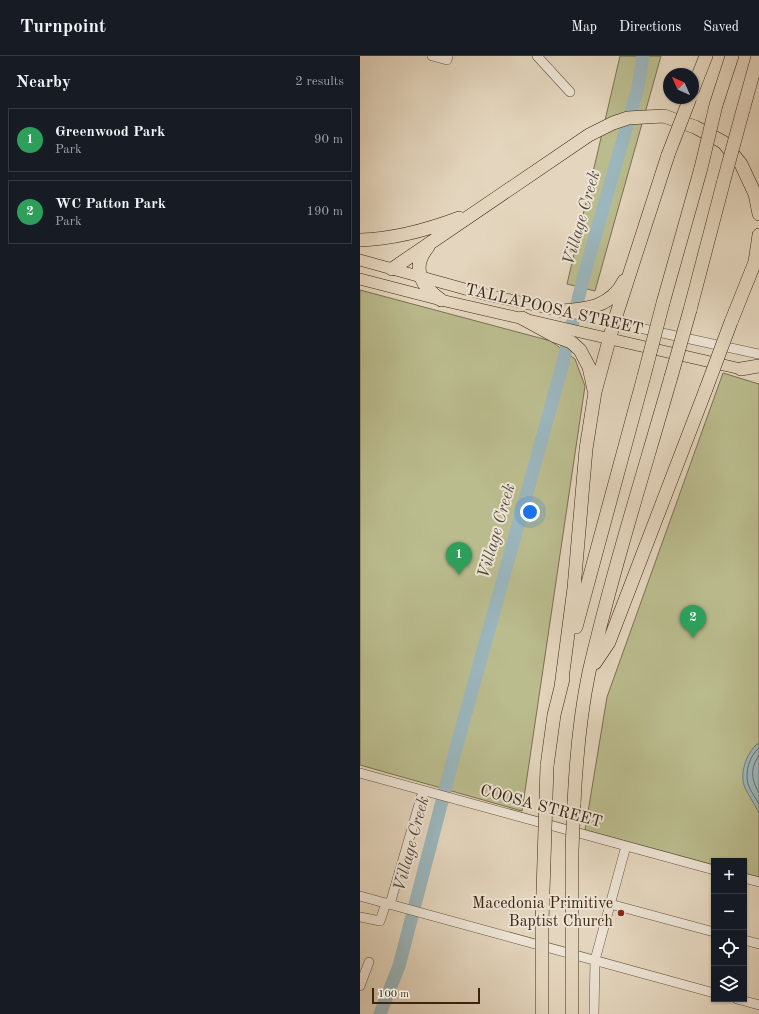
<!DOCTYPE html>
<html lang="en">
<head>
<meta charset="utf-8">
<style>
  :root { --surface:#171b24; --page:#242831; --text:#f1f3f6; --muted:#9ea1a6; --line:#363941; --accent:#c59692 }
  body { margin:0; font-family:"Old Standard TT",serif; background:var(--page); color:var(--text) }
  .controls { position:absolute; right:12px; bottom:12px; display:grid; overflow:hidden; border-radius:0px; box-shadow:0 1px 3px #0004 }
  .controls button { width:36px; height:36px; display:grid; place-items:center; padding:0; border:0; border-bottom:1px solid var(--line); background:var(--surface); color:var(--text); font:20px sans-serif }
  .compass { position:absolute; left:303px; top:12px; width:36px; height:36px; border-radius:50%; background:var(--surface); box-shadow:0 1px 3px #0004; rotate:315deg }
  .scale { position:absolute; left:12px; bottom:10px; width:108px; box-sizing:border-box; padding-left:4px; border:2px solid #3c2410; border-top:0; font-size:11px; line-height:14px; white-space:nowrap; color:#3c2410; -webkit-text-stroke:3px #ede4d5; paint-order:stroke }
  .you { position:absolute; left:170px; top:456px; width:14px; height:14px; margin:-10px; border:3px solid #fff; border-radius:50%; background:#1a73e8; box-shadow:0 0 0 6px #1a73e833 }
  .badge { display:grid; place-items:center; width:26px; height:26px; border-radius:50%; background:var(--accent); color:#fff; font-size:13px; font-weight:700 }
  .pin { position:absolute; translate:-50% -33px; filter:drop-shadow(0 1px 2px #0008) }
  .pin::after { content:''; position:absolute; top:21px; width:14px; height:12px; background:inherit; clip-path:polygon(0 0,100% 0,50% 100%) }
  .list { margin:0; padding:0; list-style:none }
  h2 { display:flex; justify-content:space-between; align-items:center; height:52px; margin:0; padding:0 16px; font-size:17px }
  h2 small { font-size:13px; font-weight:400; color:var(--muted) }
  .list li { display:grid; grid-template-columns:26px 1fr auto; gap:12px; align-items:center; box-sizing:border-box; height:64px; margin:0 8px 8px; padding:0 8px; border:1px solid var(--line); border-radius:0px }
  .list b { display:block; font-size:15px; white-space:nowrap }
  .list p { margin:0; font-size:13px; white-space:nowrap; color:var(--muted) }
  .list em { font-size:13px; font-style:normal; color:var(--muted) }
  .icon { flex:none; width:22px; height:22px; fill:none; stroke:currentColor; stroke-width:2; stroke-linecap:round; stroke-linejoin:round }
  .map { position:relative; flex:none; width:399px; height:958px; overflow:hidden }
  header { display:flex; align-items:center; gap:24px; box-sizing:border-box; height:56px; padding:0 20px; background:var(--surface); border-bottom:1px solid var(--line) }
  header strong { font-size:19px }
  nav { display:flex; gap:22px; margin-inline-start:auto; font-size:14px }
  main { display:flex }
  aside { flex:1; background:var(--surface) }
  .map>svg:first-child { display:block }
  .green { fill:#babc8e; stroke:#7b704f }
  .water { fill:#9bb6bd; stroke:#757c78 }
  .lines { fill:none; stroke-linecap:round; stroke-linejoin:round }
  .shore { stroke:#6c6d66; stroke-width:1 }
  .river { stroke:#9bb6bd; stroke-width:13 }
  .minor-casing { stroke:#66503c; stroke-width:10 }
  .major-casing { stroke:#3c2410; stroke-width:12 }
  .highway-casing { stroke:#3c2410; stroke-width:14 }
  .minor { stroke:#ede4d5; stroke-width:9 }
  .major { stroke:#e4d6be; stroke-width:11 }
  .highway { stroke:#e4d6be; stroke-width:13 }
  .highway-bridge-casing { stroke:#3c2410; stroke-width:14; stroke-linecap:butt }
  .highway-bridge { stroke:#e4d6be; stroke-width:13 }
  .poi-dot { fill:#8f2418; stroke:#ede4d5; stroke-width:1.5 }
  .labels { text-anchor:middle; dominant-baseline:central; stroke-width:4; stroke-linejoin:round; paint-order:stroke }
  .street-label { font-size:16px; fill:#3c2410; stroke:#ede4d5 }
  .poi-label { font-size:16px; fill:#3c2410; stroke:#ede4d5; text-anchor:end }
  .water-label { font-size:17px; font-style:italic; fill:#54483b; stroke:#ede4d5 }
</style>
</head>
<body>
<header>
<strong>Turnpoint</strong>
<nav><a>Map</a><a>Directions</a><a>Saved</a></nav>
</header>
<main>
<aside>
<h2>Nearby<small>2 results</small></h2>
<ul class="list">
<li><span class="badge" style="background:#2e9e5b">1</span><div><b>Greenwood Park</b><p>Park</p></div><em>90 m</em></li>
<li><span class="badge" style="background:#2e9e5b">2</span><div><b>WC Patton Park</b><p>Park</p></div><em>190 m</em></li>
</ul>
</aside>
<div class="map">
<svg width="399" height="958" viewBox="0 0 399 958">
  <rect width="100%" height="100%" fill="#e4d6be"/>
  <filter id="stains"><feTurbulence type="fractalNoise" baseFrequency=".005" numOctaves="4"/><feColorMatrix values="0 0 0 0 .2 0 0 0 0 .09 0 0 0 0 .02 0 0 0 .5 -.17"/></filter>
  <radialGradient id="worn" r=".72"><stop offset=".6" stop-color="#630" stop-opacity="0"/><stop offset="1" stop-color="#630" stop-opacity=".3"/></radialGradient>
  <path class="green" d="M260,0H301L235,235L207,228Z
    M0,234L191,285L215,303L225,330L162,755L0,709Z
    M363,317L399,328V821L384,817V805H354V809L225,774L247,641Z"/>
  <path class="water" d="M397,688H399V757C395,749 389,740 385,732C379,718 386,698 397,688Z"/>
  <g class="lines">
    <path class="shore" d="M399,692C389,700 385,716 388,728C390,735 396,742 399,748
      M399,699C390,713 391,723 399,737"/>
    <path class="river" d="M20,958L39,910L93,703L201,314L224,219L278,31L283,0"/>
    <g class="minor-casing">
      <path id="minor" d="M72,0L87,4L88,0
        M177,0L210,36
        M211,257L399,298
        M0,717L354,814
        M384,822L399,826
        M0,840L354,937
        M30,848L63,735
        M250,848L354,876
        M0,861L20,865L26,847
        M384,884L399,888
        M0,930L9,906
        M377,943L399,949
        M234,958L235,904L266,790"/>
    </g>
    <g class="major-casing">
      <path id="major" d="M0,204L123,238L202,255
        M0,223L81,244L381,313"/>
    </g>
    <g class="highway-casing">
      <path id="highway" d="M333,33L346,0
        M356,49L372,0
        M383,54L398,0
        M0,184C35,183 67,174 99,162
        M68,191C50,212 62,231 81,244
        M32,213L229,79L253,67L268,62L285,61L304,60L335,71L363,86L381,108L395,138L399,158
        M303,247L341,112
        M330,254L364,124
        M202,255C227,253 251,251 264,225
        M162,262L195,280L211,286L220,294L229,311L234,334
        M371,266L395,206L399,179
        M381,313L399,310
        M216,571L284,320
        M235,607L249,586L346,333
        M201,631L214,532L226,393L235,336L254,266L308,99
        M187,710L194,659L203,623
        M214,748C216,704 220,659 229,616C252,517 283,419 311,321"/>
    </g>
    <use href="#minor" class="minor"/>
    <use href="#major" class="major"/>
    <use href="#highway" class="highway"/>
    <g class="highway-bridge-casing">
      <path id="highway-bridge" d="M308,99L330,42
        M341,112L356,49
        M364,124L383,54
        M284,320L303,247
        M311,321L330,254
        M346,333L371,266
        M182,958V867L187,710
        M212,958V794L214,748"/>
    </g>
    <use href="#highway-bridge" class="highway-bridge"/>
  </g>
  <circle class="poi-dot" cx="261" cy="857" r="4"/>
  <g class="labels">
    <g class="street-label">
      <text transform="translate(194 254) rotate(13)">TALLAPOOSA STREET</text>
      <text transform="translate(181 751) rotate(15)">COOSA STREET</text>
    </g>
    <g class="poi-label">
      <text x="253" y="848">Macedonia Primitive<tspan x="253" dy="18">Baptist Church</tspan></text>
    </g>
    <g class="water-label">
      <text transform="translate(222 162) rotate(-74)">Village Creek</text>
      <text transform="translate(137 475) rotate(-74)">Village Creek</text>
      <text transform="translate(52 788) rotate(-75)">Village Creek</text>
    </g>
  </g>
  <rect width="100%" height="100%" filter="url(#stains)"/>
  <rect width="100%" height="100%" fill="url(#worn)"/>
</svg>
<div class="controls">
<button>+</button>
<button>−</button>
<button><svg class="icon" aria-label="locate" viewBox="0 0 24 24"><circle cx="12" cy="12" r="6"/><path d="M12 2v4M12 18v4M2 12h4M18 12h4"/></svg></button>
<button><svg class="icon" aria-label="layers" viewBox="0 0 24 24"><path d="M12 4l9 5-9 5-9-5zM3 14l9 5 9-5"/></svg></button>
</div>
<svg class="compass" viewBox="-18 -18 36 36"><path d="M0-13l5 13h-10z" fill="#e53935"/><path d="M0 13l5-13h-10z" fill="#9ea1a6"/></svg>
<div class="scale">100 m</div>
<div class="you"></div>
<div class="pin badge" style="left:99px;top:519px;background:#2e9e5b">1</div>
<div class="pin badge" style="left:333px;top:582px;background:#2e9e5b">2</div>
</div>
</main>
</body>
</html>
